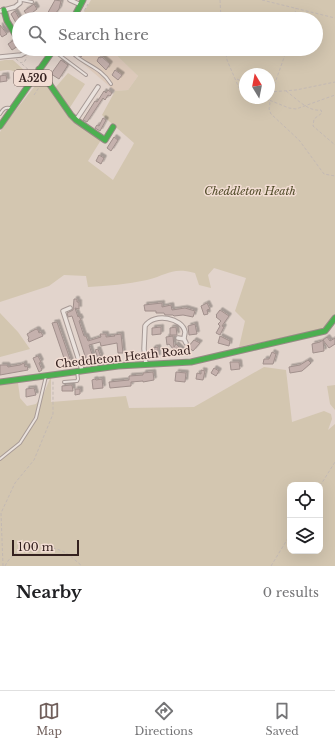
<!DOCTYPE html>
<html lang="en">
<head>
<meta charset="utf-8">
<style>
  :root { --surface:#fff; --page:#f6f6f6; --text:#202124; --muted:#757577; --line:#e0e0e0; --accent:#71605c }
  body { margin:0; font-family:"Libre Baskerville",serif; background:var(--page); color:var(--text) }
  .controls { position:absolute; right:12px; bottom:12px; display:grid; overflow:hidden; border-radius:8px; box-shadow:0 4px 16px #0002 }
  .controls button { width:36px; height:36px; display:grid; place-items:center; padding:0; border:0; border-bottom:1px solid var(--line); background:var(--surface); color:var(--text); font:20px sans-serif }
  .compass { position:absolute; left:239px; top:68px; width:36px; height:36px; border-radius:50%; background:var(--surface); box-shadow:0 4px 16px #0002; rotate:350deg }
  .scale { position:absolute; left:12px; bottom:10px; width:67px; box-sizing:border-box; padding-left:4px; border:2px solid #34211f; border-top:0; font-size:11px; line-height:14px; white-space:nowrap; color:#34211f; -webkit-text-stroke:3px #f2ddd3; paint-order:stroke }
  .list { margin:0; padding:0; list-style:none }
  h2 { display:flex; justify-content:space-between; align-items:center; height:52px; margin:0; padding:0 16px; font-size:17px }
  h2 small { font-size:13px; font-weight:400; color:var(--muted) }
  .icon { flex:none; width:22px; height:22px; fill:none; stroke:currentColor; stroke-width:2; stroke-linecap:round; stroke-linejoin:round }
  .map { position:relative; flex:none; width:335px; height:566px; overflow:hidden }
  .search { position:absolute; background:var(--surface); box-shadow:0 4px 16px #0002; left:12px; right:12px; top:12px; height:44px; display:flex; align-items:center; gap:10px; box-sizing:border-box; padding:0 14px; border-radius:22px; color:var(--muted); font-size:15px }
  .sheet { height:124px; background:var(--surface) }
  nav { display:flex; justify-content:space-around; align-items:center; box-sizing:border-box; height:56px; border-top:1px solid var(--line); background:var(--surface); font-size:11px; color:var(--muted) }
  nav a { display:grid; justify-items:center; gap:2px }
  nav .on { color:var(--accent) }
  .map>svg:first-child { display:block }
  .farmland { fill:#ddcabb }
  .green { fill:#d3c6b0; fill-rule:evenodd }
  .building { fill:#c5b1ad; stroke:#a1908c; filter:url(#shadow) }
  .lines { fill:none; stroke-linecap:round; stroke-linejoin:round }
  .lane-casing { stroke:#a79a96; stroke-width:4 }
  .street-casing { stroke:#a79a96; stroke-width:5.5 }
  .fast-casing { stroke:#978a85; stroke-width:7 }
  .path { stroke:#c3b9b4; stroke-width:1; stroke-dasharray:3 2; stroke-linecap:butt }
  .lane { stroke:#eae2dd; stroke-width:2 }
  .street { stroke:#eae2dd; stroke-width:3.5 }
  .fast { stroke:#4caf50; stroke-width:5 }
  .labels { text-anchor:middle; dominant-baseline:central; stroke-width:3; stroke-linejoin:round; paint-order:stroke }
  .shield { fill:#f2ddd3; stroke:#6d5955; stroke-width:1 }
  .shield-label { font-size:10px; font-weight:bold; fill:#34211f }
  .park-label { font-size:11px; font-style:italic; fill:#4f4a27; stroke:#f2ddd3 }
  .street-label { font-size:11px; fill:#34211f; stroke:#f2ddd3 }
</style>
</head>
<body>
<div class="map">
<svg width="335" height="566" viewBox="0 0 335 566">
  <defs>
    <filter id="shadow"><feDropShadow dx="2.5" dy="-2.5" stdDeviation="0" flood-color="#0004"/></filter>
  </defs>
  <rect width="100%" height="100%" fill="#e2d4cc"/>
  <path class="farmland" d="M66,49H110L138,76L128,90L115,91Z"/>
  <path class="green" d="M91,0H335V315L323,329L239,347L245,321L235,311L246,278L214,268L208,275L211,288L199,285L195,273C171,267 168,275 147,280C127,284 108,286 88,287L86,276L64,275L49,286L0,302V132L7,121L42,77L73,121L101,140L88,161L113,180L132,147L134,143L102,115L115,91L128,90L138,76L110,49H316V19H80ZM245,74H269V98H245Z
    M5,60H13L26,72L27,75L21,84C13,71 16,68 0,71V61Z
    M68,73L85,84L69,109L55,88Z
    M0,313L18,332L30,349L0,357Z
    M264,367L286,370L292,422L324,411L331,414L332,419L328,430L335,424V566H0V384L18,383L20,398L27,406L36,404L44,393L51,376V402L126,396L129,408L194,407ZM290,485H320V551H290Z
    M335,385V410L330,404L327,386Z"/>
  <path class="building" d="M55,0L61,1L59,9L51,19L46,16Z
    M34,4L37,9L28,16L24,11Z
    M15,11L19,18V28L11,14Z
    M0,25L7,34L2,37L0,34Z
    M14,40L18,46L12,50L8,44Z
    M82,49H88L81,57L78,55Z
    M99,57L100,58L102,57L110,64L106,70L97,61Z
    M61,60L68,65L59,79L51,74Z
    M115,70L122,75L118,80L112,75Z
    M6,75L7,81L0,82V76Z
    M108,90L112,93L110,96L108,95L105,100L103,98L87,122L83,120L95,101L97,102L104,91L106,93Z
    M103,118L106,120L100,131L95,128L97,125L99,126Z
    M114,137L118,140L111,151L107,148Z
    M99,155L104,158L101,164L96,161Z
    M74,299H77V302H79V309L75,308L78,317L79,316L81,320L79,321L84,336H86L88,341L101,337L100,334H106V337L115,336L114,335L121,334L123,353H118L117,343L101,346L100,342L89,345L94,360L87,362L72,316L68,317L67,313L73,310Z
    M162,303V307L171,305L172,310L185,308L195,311L193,317L183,315L174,316L173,315H165L164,313H156V311H145L144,305Z
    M207,303L210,309L207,310L208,314L204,315L201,306Z
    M220,310L229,316L222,326L224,327L220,335L216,333L220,326L218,324L221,321L216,317L217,316L216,315Z
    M57,322L71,362L66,364L52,323Z
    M195,324L197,334L189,335L188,326Z
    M161,327V334L152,335V328Z
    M176,327L177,335H170V328Z
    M36,329L38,330L39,333L41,332L43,336L29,342L28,339L29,338L27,334Z
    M173,336L174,347L176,344L183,351L178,355L169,344L167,345L166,337Z
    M220,336L230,341L229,346L218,343Z
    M327,337L330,341L335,338V344L329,348L323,340Z
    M194,340L200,343L193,351L188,347Z
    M323,340L324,351L313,353L312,344L320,342Z
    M158,347V357H151L152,349L153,348Z
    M98,349L102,360L99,361L95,350Z
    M272,352L276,354L273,364H263L264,359H269Z
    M38,356L41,362L39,363L42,370L39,372L33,358Z
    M308,360L311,363L302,371L290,373L289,367L300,365Z
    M230,362H239L240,369L231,370Z
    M24,363L25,367L27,366L28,370L0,375V365H7L8,367L20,365Z
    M214,368L219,371L216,376L211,373Z
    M201,370L205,371L203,380L196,379L197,373L201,374Z
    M153,372L154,380L143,382V381L131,382V386L110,388L109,382L129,380V376L143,375V373Z
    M176,372L186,373L185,382L175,381Z
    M95,379L96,380L102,379L103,388L93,389L92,380Z
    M70,385H72L73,391H62V386Z
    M34,388L36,395L26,397V389Z
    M75,389H80V394L75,395Z"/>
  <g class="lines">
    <g class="lane-casing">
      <path id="lane" d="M22,0L32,2
        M69,49C71,51 73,54 76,56C88,66 101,68 111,84
        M54,51L86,75
        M0,114C3,109 5,107 10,108
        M64,382L77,381L78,379L77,371
        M0,459L20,443L36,418L46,376"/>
    </g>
    <g class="street-casing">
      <path id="street" d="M70,0L81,5
        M0,11L15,7L20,3V0
        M0,57L21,55L32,49
        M76,120L98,87
        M70,308L63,311L82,370
        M178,338L184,339L186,343
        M146,364L144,349L145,326C154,312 183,318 185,332C185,334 184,336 184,339"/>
    </g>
    <g class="fast-casing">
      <path id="fast" d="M4,10L7,21L19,41
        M73,19L83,0
        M39,69L71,115L76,120L105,140L113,127
        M0,126L54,49
        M0,382L118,366L191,362L325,331L335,318"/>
    </g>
    <path class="path" d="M220,0L221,19
      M262,0L335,18
      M82,15L88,4
      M294,19L296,8
      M225,49L227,60L239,88L245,91
      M287,49L269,100L289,108L296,109L335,95
      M16,59L21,63L25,61L27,57
      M22,64L31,72
      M237,79L245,83
      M286,91C296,98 308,112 321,110L322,113L314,119L313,126L335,145
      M269,92L296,90L335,82
      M34,95L42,83
      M267,98L270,103L269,109L271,114L299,140L324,174L335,176
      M320,486L335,462
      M3,566L1,513L15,483L34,460L53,414V380
      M5,566C15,545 43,543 62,551C69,554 76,561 82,566
      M271,566L290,535"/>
    <use href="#lane" class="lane"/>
    <use href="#street" class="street"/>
    <use href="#fast" class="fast"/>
  </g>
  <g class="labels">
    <rect class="shield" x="14" y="70" width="38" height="16" rx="3"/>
    <g class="shield-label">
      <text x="33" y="78">A520</text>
    </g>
    <g class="park-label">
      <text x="250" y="191">Cheddleton Heath</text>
    </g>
    <g class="street-label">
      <text transform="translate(123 357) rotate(-6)">Cheddleton Heath Road</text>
    </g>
  </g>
</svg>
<div class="controls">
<button><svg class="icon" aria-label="locate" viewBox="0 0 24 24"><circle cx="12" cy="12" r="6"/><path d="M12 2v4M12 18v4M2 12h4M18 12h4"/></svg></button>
<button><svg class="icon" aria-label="layers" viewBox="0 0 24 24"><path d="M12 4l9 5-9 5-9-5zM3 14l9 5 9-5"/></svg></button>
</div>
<svg class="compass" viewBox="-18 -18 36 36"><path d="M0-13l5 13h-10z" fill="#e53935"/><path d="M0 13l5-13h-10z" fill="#757577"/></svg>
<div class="scale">100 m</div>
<div class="search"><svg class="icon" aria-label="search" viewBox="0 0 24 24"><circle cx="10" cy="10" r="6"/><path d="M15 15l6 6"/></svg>Search here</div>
</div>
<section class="sheet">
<h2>Nearby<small>0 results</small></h2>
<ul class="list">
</ul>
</section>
<nav>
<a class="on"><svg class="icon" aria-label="map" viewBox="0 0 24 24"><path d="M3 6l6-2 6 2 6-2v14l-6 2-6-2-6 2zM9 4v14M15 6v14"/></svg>Map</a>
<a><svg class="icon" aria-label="directions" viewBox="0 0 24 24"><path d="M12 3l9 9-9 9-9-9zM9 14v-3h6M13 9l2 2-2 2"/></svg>Directions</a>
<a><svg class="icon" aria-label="saved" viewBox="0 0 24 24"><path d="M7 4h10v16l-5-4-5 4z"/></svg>Saved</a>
</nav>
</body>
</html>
